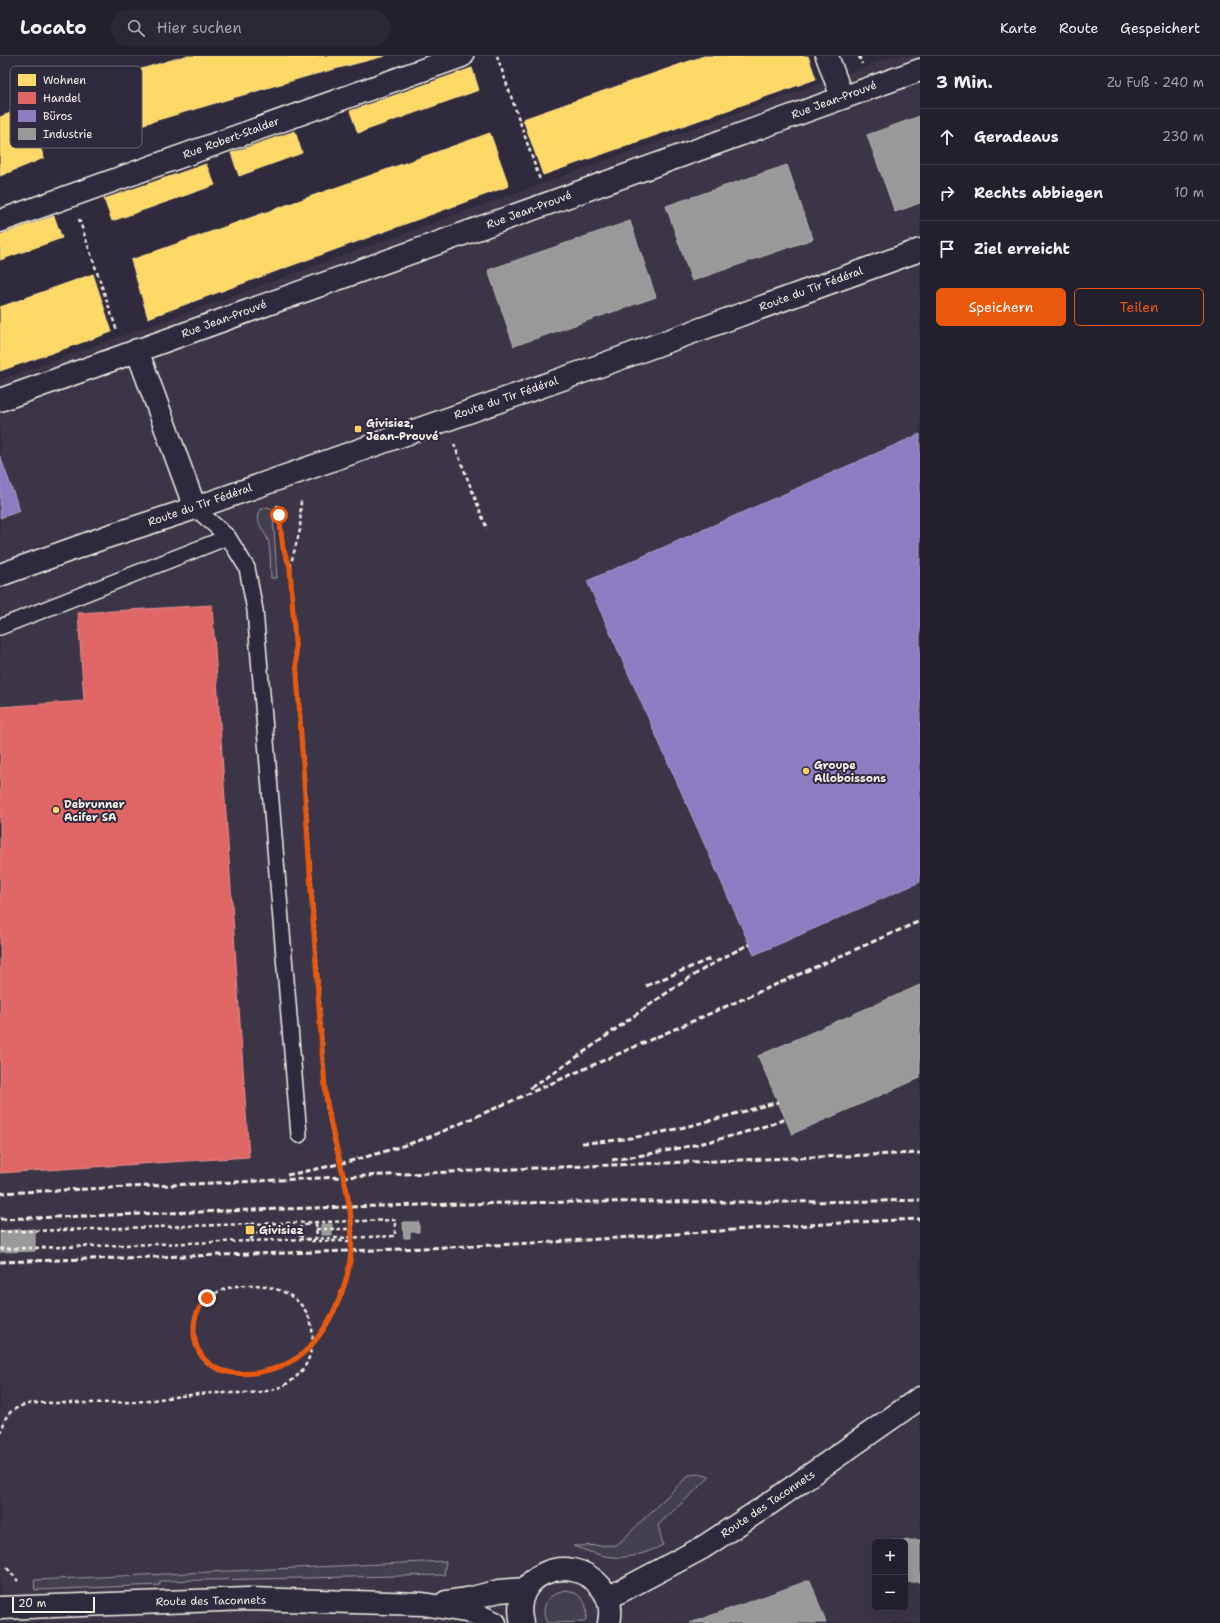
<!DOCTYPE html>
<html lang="de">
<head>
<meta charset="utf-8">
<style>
  :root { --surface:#23202e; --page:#2b2836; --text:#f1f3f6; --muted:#a3a3aa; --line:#403e4a; --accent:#ea580c }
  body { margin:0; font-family:"Shantell Sans",sans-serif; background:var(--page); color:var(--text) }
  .controls { position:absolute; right:12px; bottom:12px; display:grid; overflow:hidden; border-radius:6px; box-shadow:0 4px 16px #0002 }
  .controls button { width:36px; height:36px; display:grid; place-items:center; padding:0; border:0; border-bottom:1px solid var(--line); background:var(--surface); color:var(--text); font:20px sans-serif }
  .scale { position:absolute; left:12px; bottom:10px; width:83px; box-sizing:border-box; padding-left:4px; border:2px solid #f4f1e8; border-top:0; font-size:11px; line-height:14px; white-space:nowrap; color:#f4f1e8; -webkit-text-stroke:3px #2f2a3d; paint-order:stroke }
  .stop { position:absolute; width:12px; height:12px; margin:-9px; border:3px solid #ea580c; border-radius:50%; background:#fff }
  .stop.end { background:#ea580c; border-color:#fff; box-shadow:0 1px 4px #0008 }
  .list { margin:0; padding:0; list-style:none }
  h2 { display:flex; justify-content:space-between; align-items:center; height:52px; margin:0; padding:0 16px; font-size:17px }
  h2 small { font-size:13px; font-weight:400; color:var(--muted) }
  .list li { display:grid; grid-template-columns:26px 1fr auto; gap:12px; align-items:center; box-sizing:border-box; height:56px; padding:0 16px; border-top:1px solid var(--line) }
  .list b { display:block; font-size:15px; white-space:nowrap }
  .list em { font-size:13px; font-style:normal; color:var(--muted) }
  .actions { display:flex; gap:8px; padding:12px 16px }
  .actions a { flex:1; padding:9px 0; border:1px solid var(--accent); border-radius:6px; text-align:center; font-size:14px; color:var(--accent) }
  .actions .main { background:var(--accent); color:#fff }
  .icon { flex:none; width:22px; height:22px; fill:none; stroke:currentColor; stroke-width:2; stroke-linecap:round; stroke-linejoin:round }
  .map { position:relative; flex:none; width:920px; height:1567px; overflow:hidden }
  header { display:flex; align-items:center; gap:24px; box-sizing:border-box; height:56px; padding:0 20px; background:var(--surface); border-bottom:1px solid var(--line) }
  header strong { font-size:19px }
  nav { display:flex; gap:22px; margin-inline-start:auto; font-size:14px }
  .search { width:280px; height:36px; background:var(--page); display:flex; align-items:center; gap:10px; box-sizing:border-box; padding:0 14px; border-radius:22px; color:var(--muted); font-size:15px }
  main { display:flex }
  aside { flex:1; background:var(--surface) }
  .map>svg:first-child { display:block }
  .built { fill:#3b3647; fill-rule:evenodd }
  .green { fill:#454050; stroke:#9c989c }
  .homes { fill:#ffd966; stroke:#fce08d }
  .shops { fill:#e06666; stroke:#e6908d }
  .offices { fill:#8e7cc3; stroke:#ad9fce }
  .industry { fill:#999; stroke:#b4b3b1 }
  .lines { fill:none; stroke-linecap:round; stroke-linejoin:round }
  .service-casing { stroke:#f4f1e8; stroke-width:18 }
  .minor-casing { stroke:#f4f1e8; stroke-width:25 }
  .tertiary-casing { stroke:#f4f1e8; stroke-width:25 }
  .path { stroke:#f4f1e8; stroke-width:2.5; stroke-dasharray:4 3; stroke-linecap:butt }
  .service { stroke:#2f2a3d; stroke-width:15 }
  .minor { stroke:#2f2a3d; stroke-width:22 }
  .tertiary { stroke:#2f2a3d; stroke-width:22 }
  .rail { stroke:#f4f1e8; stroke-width:3; stroke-dasharray:6 3; stroke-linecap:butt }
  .path-bridge { stroke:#f4f1e8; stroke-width:2.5; stroke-dasharray:4 3; stroke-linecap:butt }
  .route { stroke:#ea580c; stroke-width:5 }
  .poi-dot { fill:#ffd166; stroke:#2f2a3d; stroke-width:1.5 }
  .labels { text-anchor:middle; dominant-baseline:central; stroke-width:4; stroke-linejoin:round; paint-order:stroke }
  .street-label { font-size:11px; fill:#f4f1e8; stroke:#2f2a3d }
  .poi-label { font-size:11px; font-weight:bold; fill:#f4f1e8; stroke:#2f2a3d; text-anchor:start }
  .key { fill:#2f2a3d; stroke:#6a6670; stroke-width:1 }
  .key-label { font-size:11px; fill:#f4f1e8 }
</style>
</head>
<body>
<header>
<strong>Locato</strong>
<div class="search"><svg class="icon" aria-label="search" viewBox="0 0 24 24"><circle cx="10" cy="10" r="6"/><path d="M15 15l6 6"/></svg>Hier suchen</div>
<nav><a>Karte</a><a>Route</a><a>Gespeichert</a></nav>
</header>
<main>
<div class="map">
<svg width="920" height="1567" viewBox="0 0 920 1567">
  <rect width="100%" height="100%" fill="#2f2a3d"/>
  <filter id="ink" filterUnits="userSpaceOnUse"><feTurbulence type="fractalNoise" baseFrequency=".025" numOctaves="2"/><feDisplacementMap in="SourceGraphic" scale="8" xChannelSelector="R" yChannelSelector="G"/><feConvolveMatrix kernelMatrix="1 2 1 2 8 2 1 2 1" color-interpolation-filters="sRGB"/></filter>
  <g filter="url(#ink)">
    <path class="built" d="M894,0H920V1567H0V324ZM875,1486H905V1552H875Z"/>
    <path class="green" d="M268,451L272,453L273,458L277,522H271C270,511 271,500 269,489C267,475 254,470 260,454Z
      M699,1418L710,1421L658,1469L663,1489C647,1497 629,1503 612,1501C599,1500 585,1494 573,1490L617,1489L689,1419Z
      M446,1505L444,1519L160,1525V1529L35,1534L34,1524Z
      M567,1534C583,1538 590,1550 585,1566L547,1567C538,1550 550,1536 567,1534Z"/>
    <path class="homes" d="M185,0H385L308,20L72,89L57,38Z
      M704,0H808L816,23L543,119L523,63Z
      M472,12L479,34L358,77L350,55Z
      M26,51L44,102L0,120V61Z
      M295,75L302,97L239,120L231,97Z
      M490,77L509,130L148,262L131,204Z
      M206,108L215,129L112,165L104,143Z
      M54,160L62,182L0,204V179Z
      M93,218L112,276L0,315V251Z"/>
    <path class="shops" d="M212,549L249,1101L0,1117V651L84,645L78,557Z"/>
    <path class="offices" d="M920,378V826L754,899L587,525Z
      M0,400L20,455L0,462Z"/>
    <path class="industry" d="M920,60V147L895,156L867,79Z
      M787,109L813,183L692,225L666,150Z
      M630,165L656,241L514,290L488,214Z
      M920,929V1022L792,1078L758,1000Z
      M403,1166H419V1176H410V1182H404Z
      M321,1168H332V1179H321Z
      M35,1173V1195L0,1196V1175Z
      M920,1484V1526H905V1486H877V1485Z
      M810,1524L826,1567H690Z"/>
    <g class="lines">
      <g class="service-casing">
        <path id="service" d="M195,452L228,481L247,512L255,554L299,1079
          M0,571L228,481"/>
      </g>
      <g class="minor-casing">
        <path id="minor" d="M827,0L842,41
          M0,165L462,0
          M137,294L195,452
          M0,344L920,14"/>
      </g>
      <g class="tertiary-casing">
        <path id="tertiary" d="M0,519L106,481L195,452L599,310L920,194
          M608,1542L702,1492L769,1448L920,1342
          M446,1546L472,1542L499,1535L525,1533
          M0,1552L248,1543L423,1548L471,1556L495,1567
          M522,1567C509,1518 570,1495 600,1530C610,1541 612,1553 609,1567"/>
      </g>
      <path class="path" d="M497,0L540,124
        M859,0L862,8
        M79,163L117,275
        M454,388L487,473
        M277,449L283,493L290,510
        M290,511L300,474L301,443
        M316,1167L317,1182
        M316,1173H352
        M0,1176L250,1168L254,1177
        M254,1177L292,1176
        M250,1185L395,1180V1164L250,1168
        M311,1185H352
        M0,1193L250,1185L254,1177
        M0,1376L3,1374C3,1361 11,1353 24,1349C35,1346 47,1347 58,1347C82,1347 106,1347 130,1346C153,1345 177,1340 199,1338C224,1335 251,1340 275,1333C291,1328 306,1315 310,1298C333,1212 190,1209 194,1274
        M7,1512L18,1525"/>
      <use href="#service" class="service"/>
      <use href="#minor" class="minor"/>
      <use href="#tertiary" class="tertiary"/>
      <path class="rail" d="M646,930L712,902
        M530,1032C605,986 670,926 750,888
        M582,1087C649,1084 715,1063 778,1046
        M612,1104C671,1095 730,1083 786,1063
        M287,1119C336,1110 384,1097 432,1080L920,865
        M0,1137L535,1112L920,1097
        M0,1163C171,1157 342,1150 513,1147C649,1144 784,1148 920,1144
        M0,1206C190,1199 380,1196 569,1185C686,1178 803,1168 920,1163"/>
      <path class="path-bridge" d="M292,1176L311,1166
        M293,1176L311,1185
        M194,1274C195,1282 195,1291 200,1298C220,1330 277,1318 302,1298C323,1281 339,1250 346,1223C350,1207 353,1189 352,1172C351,1133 335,1095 328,1057C326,1048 326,1038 325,1029L290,511"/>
    </g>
  </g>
  <g class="lines" filter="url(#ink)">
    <path class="route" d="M207,1242C197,1253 193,1263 194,1278C199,1331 270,1323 301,1299C323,1281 338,1250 346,1224C365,1155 331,1097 325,1031C320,975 317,919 313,864C305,746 297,628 290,511L283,492L279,459"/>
  </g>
  <g class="poi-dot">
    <rect x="354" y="369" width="8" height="8" rx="2"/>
    <circle cx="806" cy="715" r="4"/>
    <circle cx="56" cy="754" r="4"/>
    <rect x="245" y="1169" width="10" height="10" rx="2"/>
  </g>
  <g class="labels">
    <g class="street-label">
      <text transform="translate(834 44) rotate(-20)">Rue Jean-Prouvé</text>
      <text transform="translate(231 82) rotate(-20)">Rue Robert-Stalder</text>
      <text transform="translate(529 154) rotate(-20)">Rue Jean-Prouvé</text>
      <text transform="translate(811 233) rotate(-20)">Route du Tir Fédéral</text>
      <text transform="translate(224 263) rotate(-20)">Rue Jean-Prouvé</text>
      <text transform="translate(506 342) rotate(-19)">Route du Tir Fédéral</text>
      <text transform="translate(200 449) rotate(-19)">Route du Tir Fédéral</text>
      <text transform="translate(768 1448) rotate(-34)">Route des Taconnets</text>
      <text transform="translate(211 1545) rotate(-1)">Route des Taconnets</text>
    </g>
    <g class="poi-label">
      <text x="366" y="367">Givisiez,<tspan x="366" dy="13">Jean-Prouvé</tspan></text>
      <text x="814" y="709">Groupe<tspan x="814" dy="13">Alloboissons</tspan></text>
      <text x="64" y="748">Debrunner<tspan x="64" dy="13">Acifer SA</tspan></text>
      <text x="259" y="1174">Givisiez</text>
    </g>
  </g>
  <rect x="10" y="10" width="132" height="82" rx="6" class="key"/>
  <rect x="18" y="18" width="18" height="12" fill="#ffd966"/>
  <rect x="18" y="36" width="18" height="12" fill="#e06666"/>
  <rect x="18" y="54" width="18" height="12" fill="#8e7cc3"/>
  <rect x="18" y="72" width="18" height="12" fill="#999"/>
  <g class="key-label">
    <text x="43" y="28">Wohnen</text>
    <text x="43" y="46">Handel</text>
    <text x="43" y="64">Büros</text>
    <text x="43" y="82">Industrie</text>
  </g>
</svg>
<div class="controls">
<button>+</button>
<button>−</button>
</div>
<div class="scale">20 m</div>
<div class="stop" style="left:279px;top:459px"></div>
<div class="stop end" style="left:207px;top:1242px"></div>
</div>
<aside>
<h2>3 Min.<small>Zu Fuß · 240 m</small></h2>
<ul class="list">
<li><svg class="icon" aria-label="ahead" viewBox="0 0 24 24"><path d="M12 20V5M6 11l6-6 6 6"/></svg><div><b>Geradeaus</b></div><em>230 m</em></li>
<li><svg class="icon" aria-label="right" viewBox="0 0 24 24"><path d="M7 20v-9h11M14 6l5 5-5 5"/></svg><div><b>Rechts abbiegen</b></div><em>10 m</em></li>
<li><svg class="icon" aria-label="arrive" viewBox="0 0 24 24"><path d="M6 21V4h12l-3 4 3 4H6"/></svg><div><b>Ziel erreicht</b></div></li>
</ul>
<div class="actions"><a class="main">Speichern</a><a>Teilen</a></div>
</aside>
</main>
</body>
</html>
